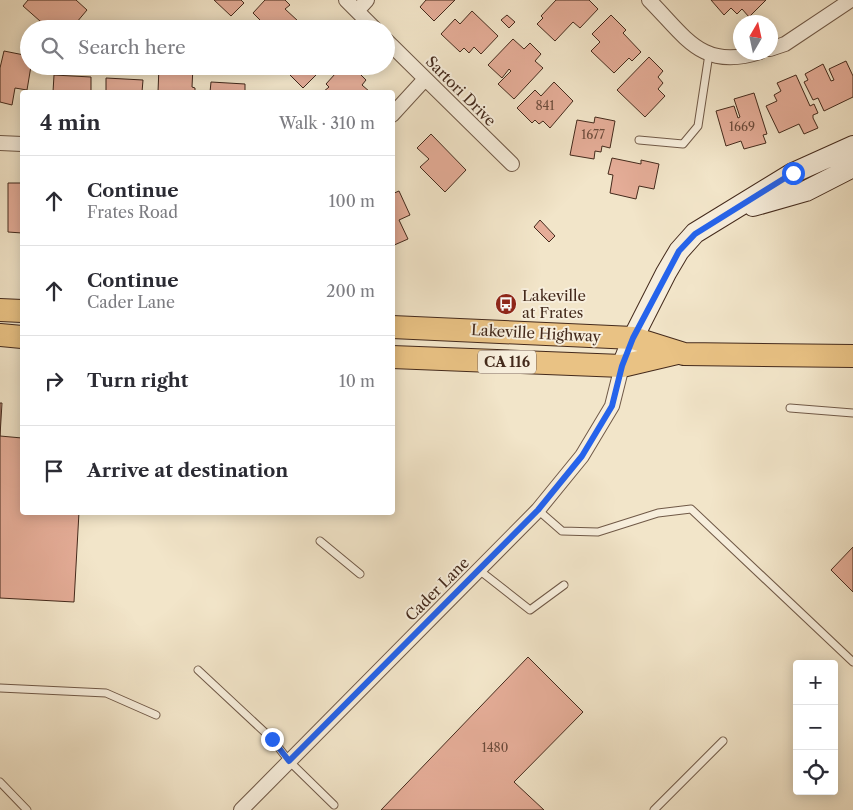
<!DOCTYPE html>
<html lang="en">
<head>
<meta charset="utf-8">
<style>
  :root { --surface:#fff; --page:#f7f7f7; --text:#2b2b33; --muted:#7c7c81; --line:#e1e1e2 }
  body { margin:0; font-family:"Libre Caslon Text",serif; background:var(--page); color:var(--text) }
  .controls { position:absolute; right:15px; bottom:15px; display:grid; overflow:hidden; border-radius:5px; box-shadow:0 2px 12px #0003 }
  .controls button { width:45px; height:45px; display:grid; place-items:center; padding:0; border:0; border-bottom:1px solid var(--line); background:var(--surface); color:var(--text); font:25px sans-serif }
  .compass { position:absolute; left:733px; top:15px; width:45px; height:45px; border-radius:50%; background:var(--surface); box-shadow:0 2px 12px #0003; rotate:9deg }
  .stop { position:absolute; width:15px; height:15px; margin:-11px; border:4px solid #2563eb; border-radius:50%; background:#fff }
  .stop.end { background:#2563eb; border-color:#fff; box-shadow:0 1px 5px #0008 }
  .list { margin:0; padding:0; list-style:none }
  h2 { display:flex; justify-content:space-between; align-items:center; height:65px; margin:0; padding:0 20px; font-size:21px }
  h2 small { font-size:16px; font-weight:400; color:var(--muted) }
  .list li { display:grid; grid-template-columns:32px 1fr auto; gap:15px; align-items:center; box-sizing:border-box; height:90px; padding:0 20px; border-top:1px solid var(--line) }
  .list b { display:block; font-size:19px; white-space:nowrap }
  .list p { margin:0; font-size:16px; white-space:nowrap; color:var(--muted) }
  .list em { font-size:16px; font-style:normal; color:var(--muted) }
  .icon { flex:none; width:28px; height:28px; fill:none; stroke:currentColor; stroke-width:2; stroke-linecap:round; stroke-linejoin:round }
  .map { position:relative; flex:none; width:853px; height:810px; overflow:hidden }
  .search { position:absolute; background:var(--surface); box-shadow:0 2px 12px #0003; left:20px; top:20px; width:375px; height:55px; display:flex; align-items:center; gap:12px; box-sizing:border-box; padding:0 18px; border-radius:28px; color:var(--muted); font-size:19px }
  .panel { position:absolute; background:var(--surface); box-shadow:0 2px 12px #0003; left:20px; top:90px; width:375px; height:425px; border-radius:5px }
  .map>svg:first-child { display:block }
  .building { fill:#e5ad98; stroke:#442a1c }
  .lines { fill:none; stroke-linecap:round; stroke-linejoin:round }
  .lane-casing { stroke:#705947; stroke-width:9 }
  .street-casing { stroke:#705947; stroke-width:16 }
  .secondary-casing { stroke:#442a1c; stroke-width:22 }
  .primary-casing { stroke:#442a1c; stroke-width:24 }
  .lane { stroke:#f7eedc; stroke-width:7 }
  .street { stroke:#f7eedc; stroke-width:14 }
  .secondary { stroke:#f7eedc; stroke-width:20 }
  .primary { stroke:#e9c284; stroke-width:22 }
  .route { stroke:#2563eb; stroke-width:6 }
  .labels { text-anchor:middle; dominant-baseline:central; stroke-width:4; stroke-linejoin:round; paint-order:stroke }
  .number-label { font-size:12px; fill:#6c4b3b }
  .shield { fill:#f7eedc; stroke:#7a6556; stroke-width:1 }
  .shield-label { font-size:14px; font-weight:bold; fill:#442a1c }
  .street-label { font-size:15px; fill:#442a1c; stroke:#f7eedc }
  .poi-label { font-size:15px; fill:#442a1c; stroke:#f7eedc; text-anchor:start }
</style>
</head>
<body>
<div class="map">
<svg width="853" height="810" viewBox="0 0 853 810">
  <rect width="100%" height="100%" fill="#f2e5c9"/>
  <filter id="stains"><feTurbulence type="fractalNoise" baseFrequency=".004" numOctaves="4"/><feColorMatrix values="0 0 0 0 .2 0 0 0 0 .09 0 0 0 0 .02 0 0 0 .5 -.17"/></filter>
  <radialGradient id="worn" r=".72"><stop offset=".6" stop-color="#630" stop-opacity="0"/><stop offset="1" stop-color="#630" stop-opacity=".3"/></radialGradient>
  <path class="building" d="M28,0H76L87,10L71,29H49L23,6Z
    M214,0H241L244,3L231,16Z
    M265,0H285L290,5L285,9L298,21L291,29H254L261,21L253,13Z
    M426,0H455L434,21L420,7Z
    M556,0H589L598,9L580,28L573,22L555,41L537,24L543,18L541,16Z
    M711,0H766L749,17L742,9L737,14L731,8L724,15Z
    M472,11L498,36L481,54L474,47L469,53L464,48L460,52L441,34L455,19L460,24Z
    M507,15L515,22L509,28L501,20Z
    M611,15L626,30L623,33L641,52L632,61L629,58L614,73L591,51L600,42L592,34Z
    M513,39L524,49L530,43L541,54L535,61L543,68L514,99L498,84L511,71L509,69L502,78L488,65Z
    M4,51L29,56V66H31L27,90L15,88L12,105L0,102V68Z
    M649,57L663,71L658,77L663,83L658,89L665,96L645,117L617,90Z
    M846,61L853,76V97L824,111L818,98L813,100L804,82L808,80L805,74L823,64L831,81L834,80L829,69Z
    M159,66H193L192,87L195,88V92H158Z
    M281,66H325L303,88Z
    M335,66H352L366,80L362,85L370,92H323L329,87L326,84L335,74L331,70Z
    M54,75L91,77V92H53Z
    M796,75L810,106L814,104L818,113L813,115V118L818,128L804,134L799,124L779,133L766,106L777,101L774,95L781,91L777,83Z
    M106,78L143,80L142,92H106Z
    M211,82L245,84V92H210Z
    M554,82L573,101L550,128L543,121L539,124L535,120L532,123L517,108L535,90L541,96Z
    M754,93L767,134L763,135L766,143L744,149L741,141L726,146L716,111L734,106L738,118L740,117L734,99Z
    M595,117L615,121L610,148L602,146L601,152L595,151L594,159L570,155L577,120L594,123Z
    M431,134L466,170L445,192L420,167L429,159L417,148Z
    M612,158L641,164V160L659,164L654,189L639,186L636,199L610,193L613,175L608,174Z
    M8,183H22V233L8,232Z
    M399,191L410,215L399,220L408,239L392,246V194Z
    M540,220L555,236L549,242L534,227Z
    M0,403H2L0,436L22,438V512H79L74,602L0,598Z
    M853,547V592L831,570Z
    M528,657L583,712L514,782L544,810H381Z"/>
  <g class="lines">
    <g class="lane-casing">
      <path id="lane" d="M639,140L683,144L698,126L709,54
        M790,408L853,413
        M538,510L562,531L598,532L658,513L691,509L853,662
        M320,541L360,574
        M479,570L530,610L564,585
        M198,670L272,739L289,761L334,805
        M0,688L106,693L156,715
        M0,782L27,810
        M654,810L723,741"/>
    </g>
    <g class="street-casing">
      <path id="street" d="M346,0L375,29
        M649,0C686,37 702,71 760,52
        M357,11L367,0
        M386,40L512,164
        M770,49L785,44L851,0
        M392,115L425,79
        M0,143L22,144
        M241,810L538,510L582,456L612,406L622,366"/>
    </g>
    <g class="secondary-casing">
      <path id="secondary" d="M753,206L806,191L853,167
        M622,366L633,338L666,273L679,251L695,233L793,173L853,146"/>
    </g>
    <g class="primary-casing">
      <path id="primary" d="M0,310L22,311
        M392,327L633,338L684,354L853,356
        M0,335L22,337
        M392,357L622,366L677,353"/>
    </g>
    <use href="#lane" class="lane"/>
    <use href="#street" class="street"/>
    <use href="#secondary" class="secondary"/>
    <use href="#primary" class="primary"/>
  </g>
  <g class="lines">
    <path class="route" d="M272,739L289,761L538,510L582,456L612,406L622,366L633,338L679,251L695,234L793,173"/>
  </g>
  <defs>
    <g id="bus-disc" transform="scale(1.125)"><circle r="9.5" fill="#8f2418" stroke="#f7eedc"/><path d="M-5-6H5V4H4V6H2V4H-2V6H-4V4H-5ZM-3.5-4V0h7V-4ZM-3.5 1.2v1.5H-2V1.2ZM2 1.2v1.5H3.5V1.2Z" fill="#fff"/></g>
  </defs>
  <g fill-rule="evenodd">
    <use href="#bus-disc" x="506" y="304"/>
  </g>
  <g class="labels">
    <g class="number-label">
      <text x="545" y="105">841</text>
      <text x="742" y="126">1669</text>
      <text x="593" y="134">1677</text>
      <text x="495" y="747">1480</text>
    </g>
    <rect class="shield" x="478" y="350.5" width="58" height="23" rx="4"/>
    <g class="shield-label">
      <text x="507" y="362">CA 116</text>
    </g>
    <g class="street-label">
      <text transform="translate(461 91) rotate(45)">Sartori Drive</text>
      <text transform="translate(536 333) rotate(3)">Lakeville Highway</text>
      <text transform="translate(437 589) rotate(-45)">Cader Lane</text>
    </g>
    <g class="poi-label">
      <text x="522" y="295">Lakeville<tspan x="522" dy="17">at Frates</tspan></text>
    </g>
  </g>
  <rect width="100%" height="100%" filter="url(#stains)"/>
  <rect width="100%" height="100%" fill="url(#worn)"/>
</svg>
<div class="controls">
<button>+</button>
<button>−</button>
<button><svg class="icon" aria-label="locate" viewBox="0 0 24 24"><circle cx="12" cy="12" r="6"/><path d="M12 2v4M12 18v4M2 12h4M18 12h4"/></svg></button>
</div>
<svg class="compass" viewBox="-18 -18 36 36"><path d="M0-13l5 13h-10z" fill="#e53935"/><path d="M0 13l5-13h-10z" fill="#7c7c81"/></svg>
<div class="stop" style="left:793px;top:173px"></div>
<div class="stop end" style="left:272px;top:739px"></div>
<div class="search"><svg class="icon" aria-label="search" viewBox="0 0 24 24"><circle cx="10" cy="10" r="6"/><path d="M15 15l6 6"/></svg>Search here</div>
<section class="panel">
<h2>4 min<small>Walk · 310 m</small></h2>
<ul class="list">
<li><svg class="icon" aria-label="ahead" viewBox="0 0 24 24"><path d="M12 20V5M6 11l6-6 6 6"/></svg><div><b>Continue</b><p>Frates Road</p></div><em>100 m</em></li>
<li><svg class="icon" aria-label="ahead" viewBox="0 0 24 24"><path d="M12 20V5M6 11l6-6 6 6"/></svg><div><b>Continue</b><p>Cader Lane</p></div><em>200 m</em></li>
<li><svg class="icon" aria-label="right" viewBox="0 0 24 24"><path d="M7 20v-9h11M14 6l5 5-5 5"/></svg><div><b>Turn right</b></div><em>10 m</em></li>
<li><svg class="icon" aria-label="arrive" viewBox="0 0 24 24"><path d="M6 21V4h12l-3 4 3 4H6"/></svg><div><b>Arrive at destination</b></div></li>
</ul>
</section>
</div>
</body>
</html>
